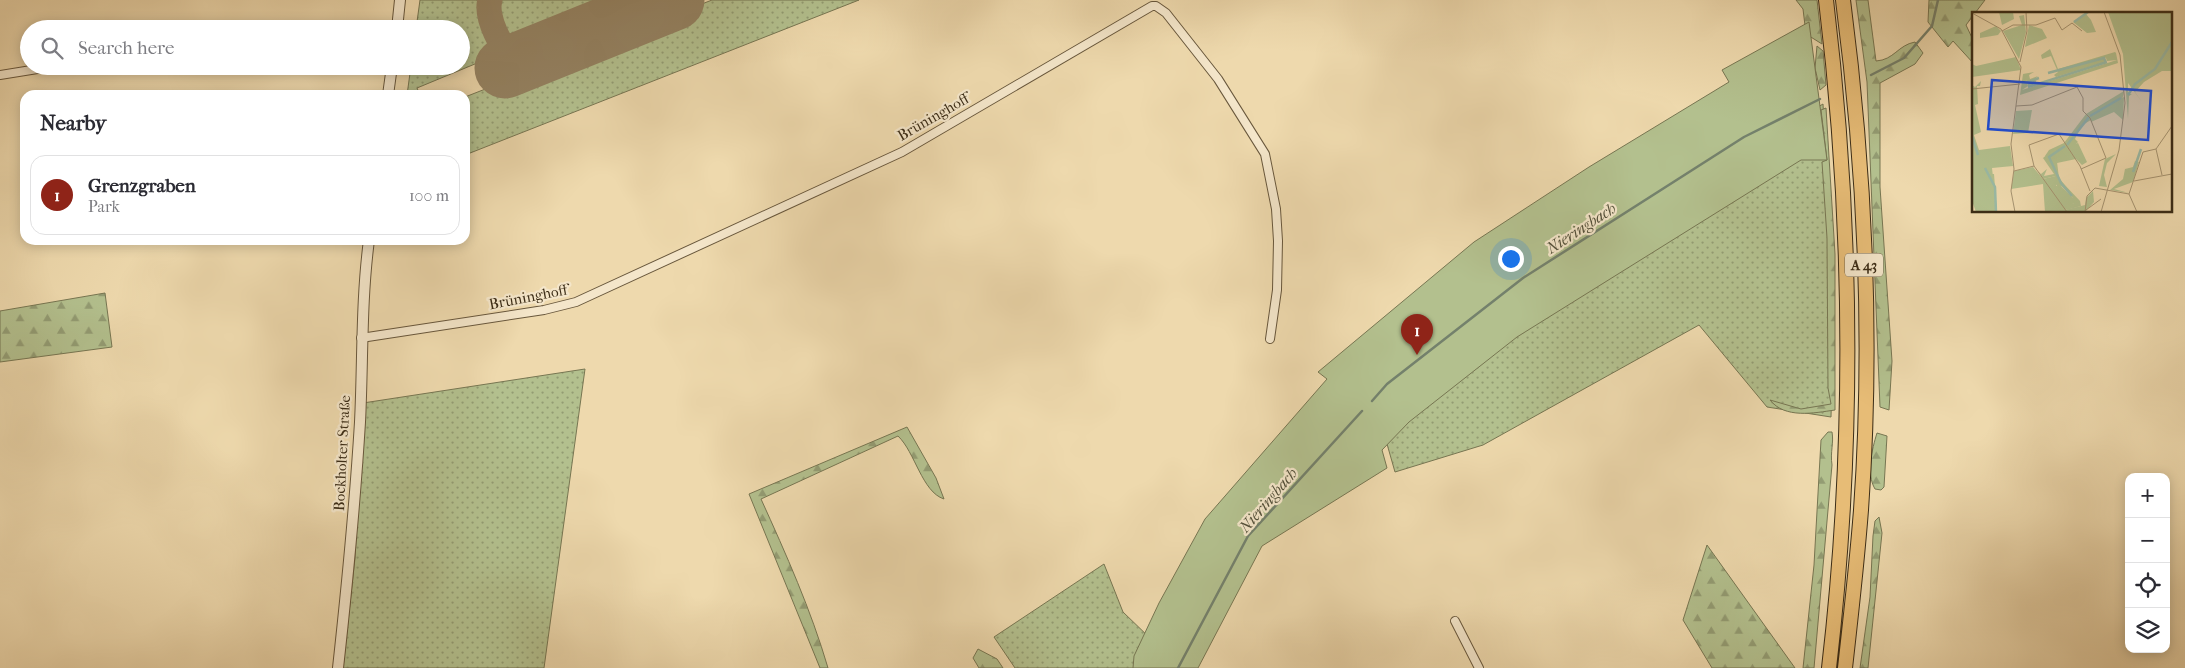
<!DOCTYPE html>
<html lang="en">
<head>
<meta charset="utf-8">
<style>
  :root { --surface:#fff; --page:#f7f7f7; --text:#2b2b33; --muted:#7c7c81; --line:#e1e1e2; --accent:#8f2418 }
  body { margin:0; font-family:"IM FELL French Canon",serif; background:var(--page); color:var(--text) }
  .controls { position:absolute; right:15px; bottom:15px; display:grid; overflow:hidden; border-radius:10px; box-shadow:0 2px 12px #0003 }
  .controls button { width:45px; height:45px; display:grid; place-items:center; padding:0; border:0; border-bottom:1px solid var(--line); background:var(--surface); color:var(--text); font:25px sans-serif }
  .you { position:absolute; left:1510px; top:258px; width:18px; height:18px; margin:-12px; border:4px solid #fff; border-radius:50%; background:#1a73e8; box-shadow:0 0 0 8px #1a73e833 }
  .badge { display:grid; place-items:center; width:32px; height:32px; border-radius:50%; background:var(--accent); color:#fff; font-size:16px; font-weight:700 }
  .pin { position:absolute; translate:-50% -41px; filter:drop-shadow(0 1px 2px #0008) }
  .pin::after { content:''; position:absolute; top:26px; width:18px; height:15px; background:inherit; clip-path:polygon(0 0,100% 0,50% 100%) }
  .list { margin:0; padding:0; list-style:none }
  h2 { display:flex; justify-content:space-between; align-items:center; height:65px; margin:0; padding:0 20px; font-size:21px }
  h2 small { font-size:16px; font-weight:400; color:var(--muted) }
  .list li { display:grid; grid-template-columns:32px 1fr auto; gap:15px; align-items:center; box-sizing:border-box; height:80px; margin:0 10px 10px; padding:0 10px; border:1px solid var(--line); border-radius:15px }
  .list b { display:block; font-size:19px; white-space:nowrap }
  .list p { margin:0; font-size:16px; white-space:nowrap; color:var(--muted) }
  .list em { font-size:16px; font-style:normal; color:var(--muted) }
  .icon { flex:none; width:28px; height:28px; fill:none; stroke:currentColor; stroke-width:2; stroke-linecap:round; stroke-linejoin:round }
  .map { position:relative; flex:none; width:2185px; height:668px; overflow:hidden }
  .search { position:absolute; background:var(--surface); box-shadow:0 2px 12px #0003; left:20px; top:20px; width:450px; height:55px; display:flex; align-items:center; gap:12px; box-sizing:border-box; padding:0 18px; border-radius:28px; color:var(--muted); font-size:19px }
  .panel { position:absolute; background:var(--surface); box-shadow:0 2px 12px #0003; left:20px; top:90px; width:450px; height:155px; border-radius:15px }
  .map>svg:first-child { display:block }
  .grass { fill:url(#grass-dots); stroke:#777652 }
  .forest { fill:url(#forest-firs); stroke:#777652 }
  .park { fill:#b3c08e; stroke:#777652 }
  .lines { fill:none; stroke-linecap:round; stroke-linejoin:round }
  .stream { stroke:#74816c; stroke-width:2.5 }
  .taxiway { stroke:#948262; stroke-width:25 }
  .runway { stroke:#948262; stroke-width:61 }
  .minor-casing { stroke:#68573c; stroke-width:10 }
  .tertiary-casing { stroke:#68573c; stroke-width:12 }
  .motorway-casing { stroke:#3b2c16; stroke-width:16 }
  .minor { stroke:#f4e6ca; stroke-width:8 }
  .tertiary { stroke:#f4e6ca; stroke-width:10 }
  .motorway { stroke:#e7bc76; stroke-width:14 }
  .labels { text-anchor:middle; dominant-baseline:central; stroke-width:4.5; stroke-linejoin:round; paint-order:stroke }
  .shield { fill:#f4e6ca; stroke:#72644c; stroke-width:1 }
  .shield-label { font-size:14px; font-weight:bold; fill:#3b2c16 }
  .street-label { font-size:15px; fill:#3b2c16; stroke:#f4e6ca }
  .water-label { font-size:16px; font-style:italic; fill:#53503a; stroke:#f4e6ca }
  .inset-river { fill:none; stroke:#9abaa6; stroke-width:2.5 }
  .inset-road { fill:none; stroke:#a69471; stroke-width:1 }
  .view { fill:#1d4ed8; fill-opacity:0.15; stroke:#1d4ed8; stroke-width:2.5 }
  .inset-edge { fill:none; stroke:#3b2c16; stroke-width:2.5 }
</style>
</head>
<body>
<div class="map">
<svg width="2185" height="668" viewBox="0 0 2185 668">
  <defs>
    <pattern id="grass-dots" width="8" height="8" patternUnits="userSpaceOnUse" patternTransform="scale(1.25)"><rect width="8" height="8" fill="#b3c08e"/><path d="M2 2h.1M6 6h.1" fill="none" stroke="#939c73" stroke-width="1.8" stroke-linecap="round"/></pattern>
    <pattern id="forest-firs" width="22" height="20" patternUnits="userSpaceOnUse" patternTransform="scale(1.25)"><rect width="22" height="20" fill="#b3c08e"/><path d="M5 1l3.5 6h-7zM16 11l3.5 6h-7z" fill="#939c73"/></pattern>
  </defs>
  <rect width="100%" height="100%" fill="#eed9ad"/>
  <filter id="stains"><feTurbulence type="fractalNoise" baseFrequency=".004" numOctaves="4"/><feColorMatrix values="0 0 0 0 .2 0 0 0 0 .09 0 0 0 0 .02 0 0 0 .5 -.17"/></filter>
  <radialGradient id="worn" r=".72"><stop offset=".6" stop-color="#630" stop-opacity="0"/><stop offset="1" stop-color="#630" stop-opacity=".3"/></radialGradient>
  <path class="grass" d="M420,0H477L499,54L417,88L420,95H407L411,66H461V29H416Z
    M499,0H619L615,7L608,11L520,45C503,40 490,17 499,0Z
    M712,0H859L465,155V97Z
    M1823,104L1834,307L1831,417L1767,407L1699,325L1483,445L1395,472L1385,437L1526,276Z
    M585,369L544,668H343L355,558L363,403Z
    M1104,564L1123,612L1181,668H1015L994,637Z"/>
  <path class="forest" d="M1796,0H1817L1822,44L1806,34L1803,9Z
    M1856,0H1868L1876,61C1894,60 1898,45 1915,42L1923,53L1915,64L1880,83V187L1892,361L1889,410L1880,407L1867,82Z
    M1929,0H1985L1966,25L1974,42V64L1953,41L1948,47L1928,22Z
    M1817,46L1823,51L1826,85L1820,90L1815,68Z
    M1826,108L1835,254V410C1814,413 1785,419 1770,400L1801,409L1831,404L1828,388L1827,238L1822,162L1827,160L1821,110Z
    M105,293L112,347L0,362V311Z
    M907,427L936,478L944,499C922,492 915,452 898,436L761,499C786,554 811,610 828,668H820L749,494Z
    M1828,432H1832C1834,443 1830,452 1832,465L1814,668H1803L1814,565L1821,440Z
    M1877,433L1887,436L1884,487L1881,490L1875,489C1866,474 1872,449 1877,433Z
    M1879,517L1882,533L1868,668H1860L1870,597L1873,536L1875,521Z
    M1707,545L1795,668H1712L1683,620Z
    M978,649L997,659L1003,668H979L973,658Z"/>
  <path class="park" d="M1809,22L1827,160H1801L1517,337L1409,422L1382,450L1387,468L1262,546L1198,668H1133L1134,656L1159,603L1205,519L1327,379L1318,372L1474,242L1589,167L1729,82L1722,70Z"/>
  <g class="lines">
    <path class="stream" d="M1871,75L1904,58L1932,26L1938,0
      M1372,401L1387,384L1523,278L1744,137L1820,99
      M1178,668L1248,536L1362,411"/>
    <path class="taxiway" d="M490,0C485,16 501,52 517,58L536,55
      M638,0L648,5L666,3
      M615,24L626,14L629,0"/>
    <path class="runway" d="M505,68L674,0"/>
    <g class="minor-casing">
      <path id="minor" d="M0,75L56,66
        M361,338L544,310L576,302L902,152L1152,6H1156L1166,13L1218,79L1265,154L1276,209L1278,241L1277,290L1270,339
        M1455,621L1479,668"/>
    </g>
    <g class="tertiary-casing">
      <path id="tertiary" d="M397,29L400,0
        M388,95L392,66
        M338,668C347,586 355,504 360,422C363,361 361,301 369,240"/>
    </g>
    <g class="motorway-casing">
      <path id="motorway" d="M1826,0C1853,223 1855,445 1829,668
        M1843,0C1865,168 1873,340 1861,510C1857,563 1851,615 1845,668"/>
    </g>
    <use href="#minor" class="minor"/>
    <use href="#tertiary" class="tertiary"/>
    <use href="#motorway" class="motorway"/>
  </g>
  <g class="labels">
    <rect class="shield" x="1845" y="253.5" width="38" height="23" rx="4"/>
    <g class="shield-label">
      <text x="1864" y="265">A 43</text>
    </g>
    <g class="street-label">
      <text transform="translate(933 117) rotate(-30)">Brüninghoff</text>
      <text transform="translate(528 297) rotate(-11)">Brüninghoff</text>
      <text transform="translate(342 453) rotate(-87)">Bockholter Straße</text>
    </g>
    <g class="water-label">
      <text transform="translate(1581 228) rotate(-33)">Nieringbach</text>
      <text transform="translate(1268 500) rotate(-49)">Nieringbach</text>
    </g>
  </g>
  <g transform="translate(1972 12)">
    <rect width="200" height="200" fill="#eed9ad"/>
    <path d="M27,0H41L42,7L30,13ZM114,2L119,8L124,20L115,21L101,10ZM52,3L54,20L47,47L31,19L50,13L47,4ZM57,13L70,17L75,26L53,35ZM24,14L29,19L26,23L8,26V21ZM78,37L86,57L143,40L144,41L146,51L48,83L51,62L62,60L57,63L58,67L66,64L63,67L65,72L58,74L54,68L56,74L50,78L145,48L135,49L134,46L132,45L133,50L84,65L82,63L86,60L79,44L70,47L69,43ZM44,45L49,58L0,65V52L4,54ZM9,69L8,74H5L6,92L3,93L9,120L2,123L7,138L38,134L41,154L20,156L25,200H4L0,189V73L3,75ZM152,85L151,108L142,100L119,110L118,105ZM60,98L56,121L41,122L44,99ZM144,142L135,151L132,163L135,175L127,174L133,147ZM61,155L71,167L84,164L86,171L84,174H89L102,187L103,190L93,198L113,193L114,186L121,179L122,190L113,200H73L71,172L39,177L42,159Z" fill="#b3c08e"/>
    <path d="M136,0H200V59H190L172,70L163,80L170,90L156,71V82H160L157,84L156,107L151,42ZM106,131L115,150L110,153L104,147L85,151L84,159L89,169L108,189L109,194L95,198L90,195L102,191L101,186L91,174L85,175L84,164L71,167L66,159L69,162L75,157L72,164L82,162L71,146L77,141L92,140L95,139L93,135ZM163,149L167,150L161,170L142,177L157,181L138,178L151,167L153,157L161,155ZM15,155L18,162H22L25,200L23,196L5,199L9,193L22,195L18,188L11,186L8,189V173L14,183L23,187L21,172L13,174L11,168Z" fill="#b3c08e"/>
    <path d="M152,79L150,89L109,114L103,127L106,130L85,150L87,166L105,188L103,196L102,187L84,168L80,153L73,144L77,138L92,131L114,102Z" fill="#b3c08e"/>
    <path class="inset-river" d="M102,10L116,0M76,61L132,46L134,51M56,75L135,50M58,75L56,70L67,66M156,83L163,72L183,57L200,30M118,104L149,86M0,125L6,143M95,133L117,105M93,134L77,145L89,171L100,184M13,156L23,175L24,200M161,160L169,137"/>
    <path class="inset-road" d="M0,1L29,17L49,55L39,132L42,157L39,179L43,200M30,19L41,13H64L83,6L90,18L100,11L110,19M48,50L55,19L54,0M0,77L48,72M44,94L60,93L105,75L111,86V99L118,106L134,146L109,157M184,137L190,163M62,154L57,133L87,122L108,154L118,179M42,159L62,154L95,200M162,169L200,162M114,198L129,187M113,200L115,184L123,176L157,182M129,200L147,138L153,91L148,43L132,0M165,200L157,182L171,140L184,137L200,114"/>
    <path class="view" d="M20,68L179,79L176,128L16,117Z"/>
    <rect width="200" height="200" class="inset-edge"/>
  </g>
  <rect width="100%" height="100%" filter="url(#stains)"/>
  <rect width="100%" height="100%" fill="url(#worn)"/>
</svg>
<div class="controls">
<button>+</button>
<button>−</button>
<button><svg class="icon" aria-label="locate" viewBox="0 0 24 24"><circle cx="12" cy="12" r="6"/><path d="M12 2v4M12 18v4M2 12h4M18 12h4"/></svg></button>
<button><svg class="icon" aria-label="layers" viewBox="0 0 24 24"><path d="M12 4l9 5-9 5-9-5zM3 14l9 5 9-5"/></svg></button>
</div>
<div class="you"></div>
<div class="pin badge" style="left:1417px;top:355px">1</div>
<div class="search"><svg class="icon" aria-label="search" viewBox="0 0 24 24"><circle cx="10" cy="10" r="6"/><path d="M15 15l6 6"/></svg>Search here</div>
<section class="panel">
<h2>Nearby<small></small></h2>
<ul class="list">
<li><span class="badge">1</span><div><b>Grenzgraben</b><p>Park</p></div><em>100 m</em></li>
</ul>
</section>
</div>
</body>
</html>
